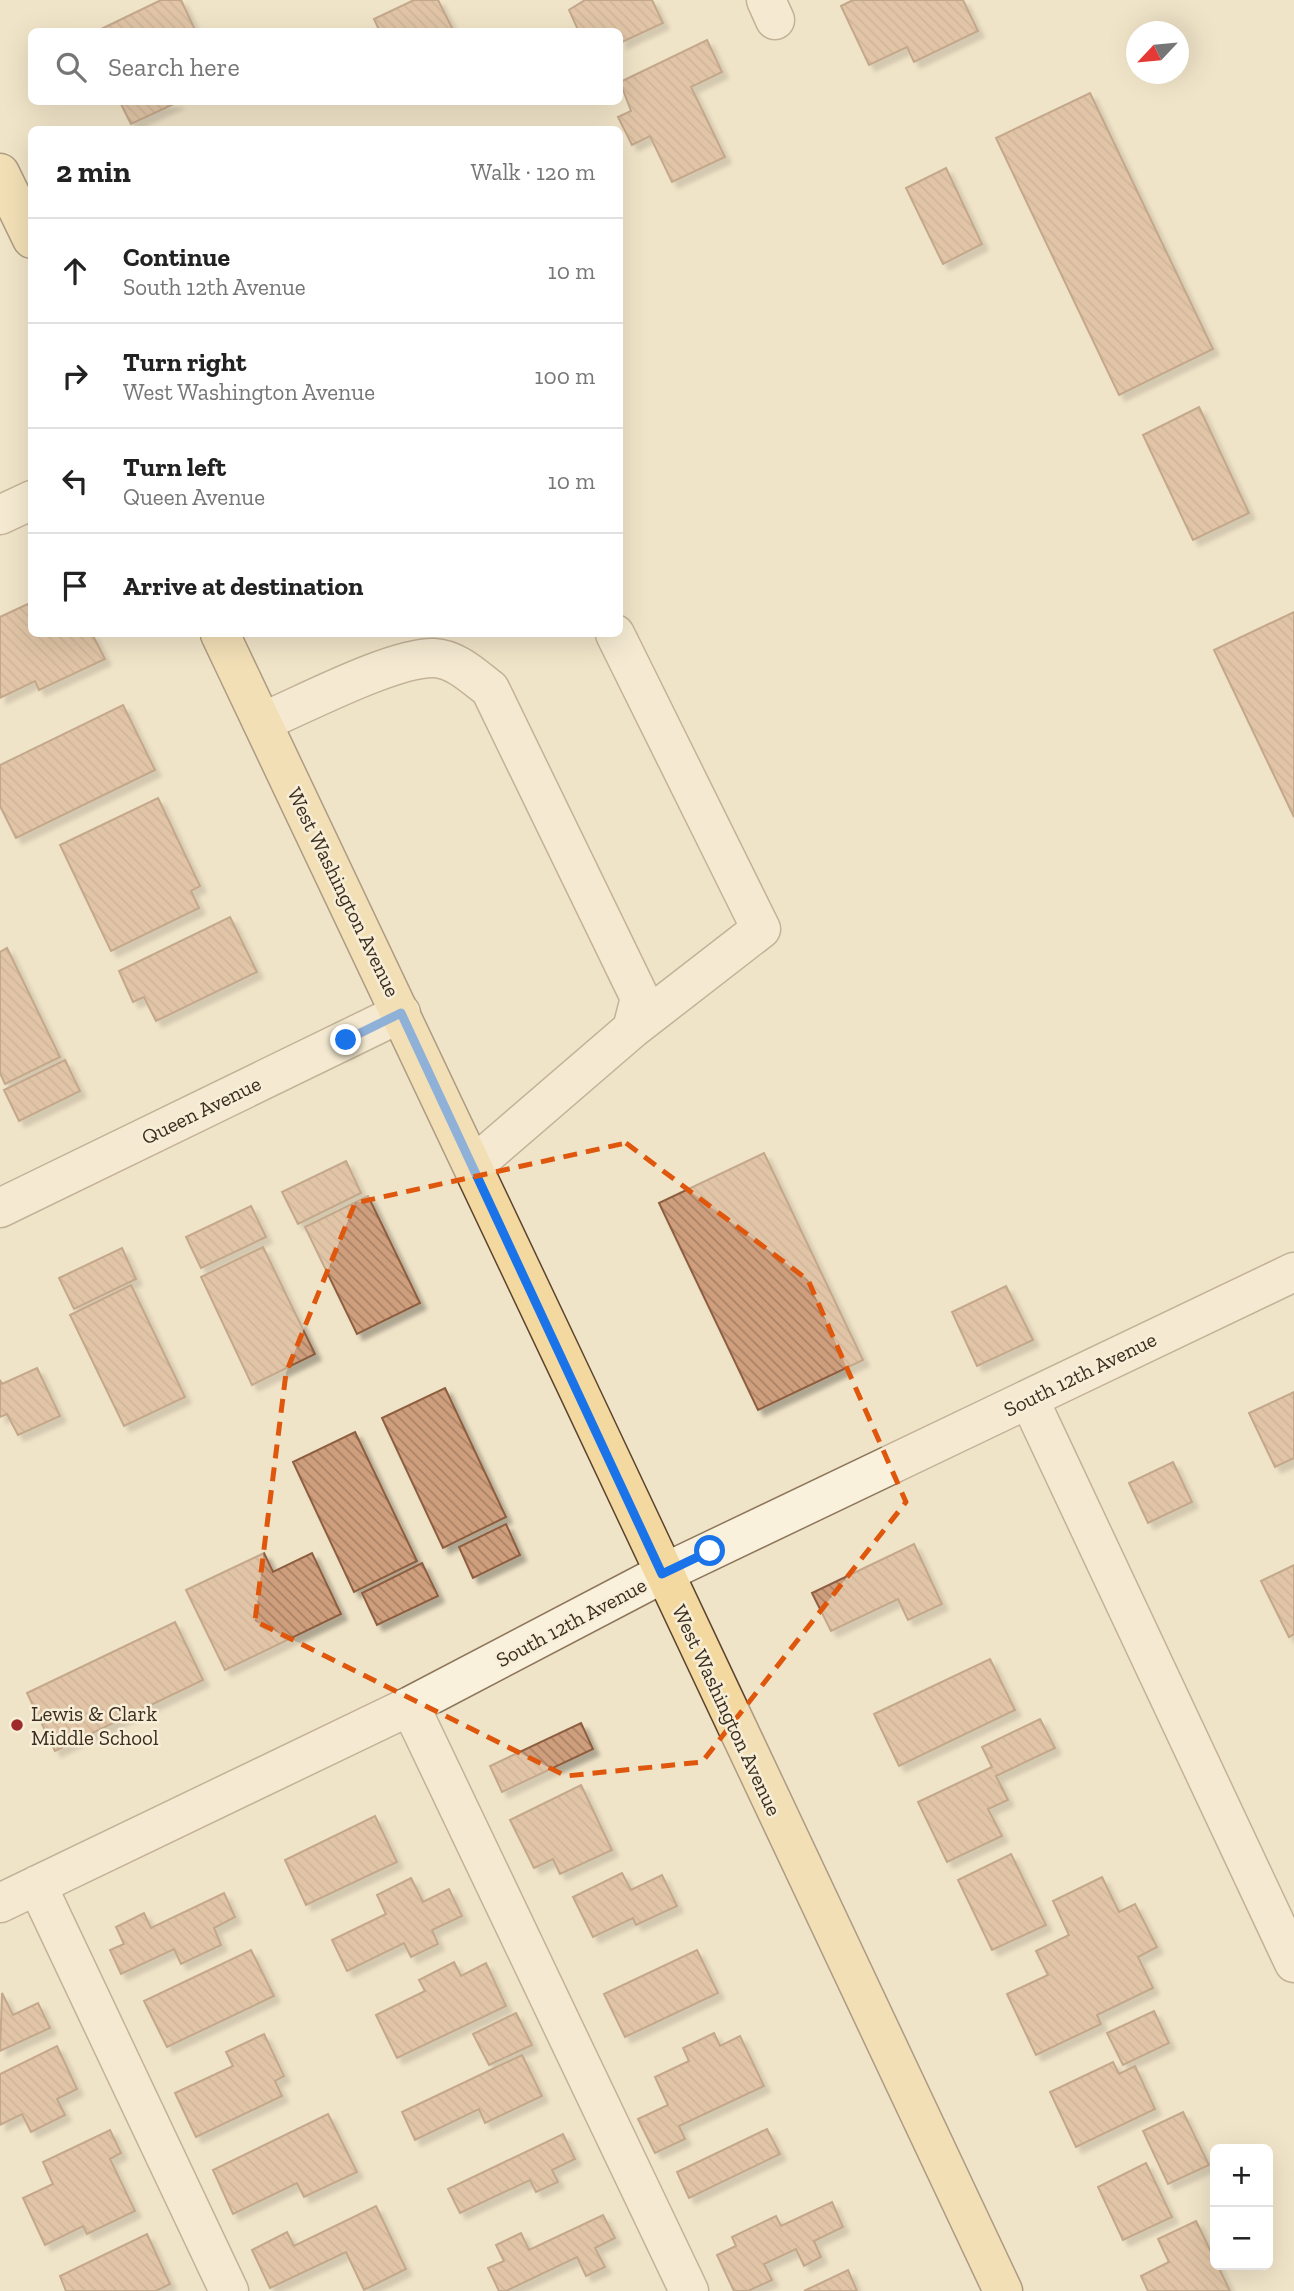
<!DOCTYPE html>
<html lang="en">
<head>
<meta charset="utf-8">
<style>
  :root { --surface:#fff; --page:#f2f2f2; --text:#222; --muted:#767676; --line:#e0e0e0 }
  body { margin:0; font-family:"Zilla Slab",serif; background:var(--page); color:var(--text) }
  .controls { position:absolute; right:21px; bottom:21px; display:grid; overflow:hidden; border-radius:10px; box-shadow:0 7px 28px #0002 }
  .controls button { width:63px; height:63px; display:grid; place-items:center; padding:0; border:0; border-bottom:2px solid var(--line); background:var(--surface); color:var(--text); font:35px sans-serif }
  .compass { position:absolute; left:1126px; top:21px; width:63px; height:63px; border-radius:50%; background:var(--surface); box-shadow:0 7px 28px #0002; rotate:244deg }
  .stop { position:absolute; width:21px; height:21px; margin:-16px; border:5px solid #1a73e8; border-radius:50%; background:#fff }
  .stop.end { background:#1a73e8; border-color:#fff; box-shadow:0 2px 7px #0008 }
  .list { margin:0; padding:0; list-style:none }
  h2 { display:flex; justify-content:space-between; align-items:center; height:91px; margin:0; padding:0 28px; font-size:30px }
  h2 small { font-size:23px; font-weight:400; color:var(--muted) }
  .list li { display:grid; grid-template-columns:46px 1fr auto; gap:21px; align-items:center; box-sizing:border-box; height:105px; padding:0 28px; border-top:2px solid var(--line) }
  .list b { display:block; font-size:26px; white-space:nowrap }
  .list p { margin:0; font-size:23px; white-space:nowrap; color:var(--muted) }
  .list em { font-size:23px; font-style:normal; color:var(--muted) }
  .icon { flex:none; width:38px; height:38px; fill:none; stroke:currentColor; stroke-width:2; stroke-linecap:round; stroke-linejoin:round }
  .map { position:relative; flex:none; width:1294px; height:2291px; overflow:hidden }
  .search { position:absolute; background:var(--surface); box-shadow:0 7px 28px #0002; left:28px; top:28px; width:595px; height:77px; display:flex; align-items:center; gap:18px; box-sizing:border-box; padding:0 24px; border-radius:10px; color:var(--muted); font-size:26px }
  .panel { position:absolute; background:var(--surface); box-shadow:0 7px 28px #0002; left:28px; top:126px; width:595px; height:511px; border-radius:10px }
  .map>svg:first-child { display:block }
  .building { fill:url(#building-back-hatch); stroke:#8d5f41; stroke-width:2; filter:url(#shadow) }
  .lines { fill:none; stroke-linecap:round; stroke-linejoin:round }
  .minor-casing { stroke:#8d765c; stroke-width:41 }
  .major-casing { stroke:#5b4430; stroke-width:41 }
  .minor { stroke:#faf1dc; stroke-width:38 }
  .major { stroke:#f3d9a0; stroke-width:38 }
  .route { stroke:#1a73e8; stroke-width:9 }
  .marked { fill:none; stroke:#df570d; stroke-width:5; stroke-dasharray:14 9; stroke-linejoin:round }
  .poi-dot { fill:#9e2a2b; stroke:#f7eed8; stroke-width:2.5 }
  .labels { text-anchor:middle; dominant-baseline:central; stroke-width:5; stroke-linejoin:round; paint-order:stroke }
  .street-label { font-size:21px; fill:#3d2e20; stroke:#f7eed8 }
  .poi-label { font-size:21px; fill:#3d2e20; stroke:#f7eed8; text-anchor:start }
</style>
</head>
<body>
<div class="map">
<svg width="1294" height="2291" viewBox="0 0 1294 2291">
  <defs>
    <pattern id="building-back-hatch" width="6" height="6" patternUnits="userSpaceOnUse" patternTransform="scale(1.75)"><rect width="6" height="6" fill="#cf9f7d"/><path d="M-1 5l2 2M0 0l6 6M5-1l2 2" fill="none" stroke="#a98266"/></pattern>
    <filter id="shadow"><feDropShadow dx="6" dy="6" stdDeviation="2" flood-color="#0004"/></filter>
  </defs>
  <rect width="100%" height="100%" fill="#f0e4c8"/>
  <path class="building" d="M161,0H181L196,32H95Z
    M414,0H438L454,32H380L374,19Z
    M585,0H652L663,23L620,43V32H579L569,10Z
    M853,0H963L978,31L914,62L907,47L869,65L841,6Z
    M707,40L722,72L691,87L725,157L672,182L650,136L632,145L618,117L631,111L620,82Z
    M1090,93L1213,349L1119,395L996,138Z
    M120,102H178L131,124Z
    M946,168L982,244L943,264L906,188Z
    M1199,407L1249,513L1193,540L1143,435Z
    M32,602V634H92L105,659L39,690L35,681L0,698V617Z
    M1294,612V817L1214,650Z
    M123,705L155,770L16,838L0,806V765Z
    M158,798L200,886L191,891L199,908L111,951L60,845Z
    M230,917L257,972L156,1021L144,997L133,1002L119,971Z
    M7,948L60,1057L5,1084L0,1073V952Z
    M65,1060L80,1091L19,1121L4,1090Z
    M764,1153L863,1360L758,1410L659,1203Z
    M346,1161L361,1193L298,1224L282,1192Z
    M368,1196L420,1303L357,1334L305,1227Z
    M251,1206L266,1237L201,1268L186,1237Z
    M263,1247L315,1354L252,1385L201,1277Z
    M122,1248L136,1279L74,1309L59,1278Z
    M131,1285L185,1397L124,1426L70,1315Z
    M1006,1286L1033,1340L977,1366L952,1312Z
    M37,1368L60,1416L18,1435L7,1414L0,1417V1380L2,1384Z
    M445,1388L506,1517L443,1548L382,1418Z
    M1294,1392V1458L1275,1467L1249,1413Z
    M355,1432L417,1561L354,1592L293,1462Z
    M1173,1462L1192,1502L1148,1523L1129,1483Z
    M506,1524L520,1555L473,1578L459,1547Z
    M914,1544L942,1604L908,1620L898,1599L831,1631L812,1593Z
    M264,1553L273,1572L312,1553L341,1614L225,1670L186,1590Z
    M422,1563L438,1596L377,1625L362,1593Z
    M1294,1565V1634L1289,1637L1261,1581Z
    M175,1622L203,1680L55,1751L27,1693Z
    M990,1659L1015,1710L899,1766L874,1714Z
    M1040,1719L1055,1748L996,1776L1008,1800L988,1809L1002,1836L947,1862L918,1802L992,1767L982,1747Z
    M581,1723L593,1749L502,1792L490,1766Z
    M581,1785L612,1850L560,1874L553,1859L534,1868L510,1820Z
    M375,1816L397,1862L306,1905L285,1860Z
    M1011,1854L1046,1925L992,1950L958,1880Z
    M622,1873L631,1890L662,1875L677,1906L636,1925L633,1918L593,1937L573,1897Z
    M1102,1877L1119,1912L1135,1904L1157,1947L1138,1957L1153,1988L1097,2015L1101,2024L1036,2055L1007,1994L1048,1975L1036,1951L1069,1935L1053,1901Z
    M411,1878L423,1902L449,1889L462,1916L432,1930L438,1944L411,1957L404,1943L347,1971L332,1940L386,1914L377,1895Z
    M224,1893L235,1917L214,1928L221,1945L181,1964L174,1949L121,1974L110,1950L124,1944L116,1927L144,1913L151,1928Z
    M251,1950L274,1996L167,2047L144,2001Z
    M697,1950L718,1993L625,2037L604,1994Z
    M454,1962L461,1976L486,1963L506,2006L397,2058L376,2015L425,1991L419,1980Z
    M2,1993L13,2015L38,2003L50,2028L0,2051Z
    M1154,2011L1169,2043L1123,2065L1107,2033Z
    M516,2013L532,2045L489,2065L473,2034Z
    M714,2033L720,2046L740,2036L764,2086L679,2126L685,2139L655,2153L638,2119L668,2105L655,2077L689,2061L683,2048Z
    M264,2034L284,2076L275,2081L282,2096L196,2137L175,2093L233,2066L226,2052Z
    M57,2046L77,2089L57,2099L65,2115L31,2132L22,2114L0,2125V2074Z
    M522,2055L542,2096L485,2123L479,2109L415,2140L402,2112Z
    M1113,2062L1119,2074L1135,2066L1155,2109L1076,2147L1050,2092Z
    M1183,2112L1209,2165L1168,2184L1143,2131Z
    M328,2114L357,2172L304,2197L297,2183L233,2214L213,2170Z
    M767,2129L780,2154L689,2198L677,2172Z
    M110,2130L121,2153L110,2159L135,2211L87,2234L83,2226L45,2245L23,2198L53,2184L43,2162Z
    M563,2134L575,2159L552,2170L558,2182L536,2192L530,2180L460,2213L448,2189Z
    M1146,2163L1172,2217L1123,2240L1098,2187Z
    M832,2202L843,2227L814,2241L821,2257L804,2266L796,2249L764,2264L772,2280L748,2291H734L717,2255L736,2246L732,2237L776,2216L781,2226Z
    M376,2206L406,2269L364,2290L346,2252L270,2288L252,2250L287,2232L294,2246Z
    M603,2215L615,2238L595,2248L605,2267L586,2276L577,2257L506,2291H499L488,2268L504,2261L496,2245L521,2233L529,2250Z
    M1196,2221L1230,2291H1148L1141,2276L1169,2262L1158,2239Z
    M147,2234L170,2284L156,2291H66L60,2276Z
    M848,2270L857,2291H804Z"/>
  <g class="lines">
    <g class="minor-casing">
      <path id="minor" d="M766,0L775,20
        M0,515L32,500
        M615,634L761,929L632,1029
        M262,722C303,705 393,657 434,658C456,659 474,677 490,689L640,998L632,1029L473,1166
        M0,1208L401,1013
        M1029,1399L1294,1963
        M410,1706L689,2291
        M37,1885L229,2291
        M0,1903L410,1706L662,1574L1294,1272"/>
    </g>
    <g class="major-casing">
      <path id="major" d="M0,173L32,239
        M220,634C484,1185 741,1739 1003,2291"/>
    </g>
    <use href="#minor" class="minor"/>
    <use href="#major" class="major"/>
  </g>
  <g class="lines">
    <path class="route" d="M346,1040L401,1013L662,1574L710,1551"/>
  </g>
  <path d="M0 0H1294V2291H0ZM626,1143L808,1280L906,1502L702,1762L566,1776L255,1621L286,1373L355,1203Z" fill="#f0e4c8" fill-opacity=".55" fill-rule="evenodd"/>
  <path class="marked" d="M626,1143L808,1280L906,1502L702,1762L566,1776L255,1621L286,1373L355,1203Z"/>
  <circle class="poi-dot" cx="17" cy="1725" r="7"/>
  <g class="labels">
    <g class="street-label">
      <text transform="translate(344 892) rotate(64)">West Washington Avenue</text>
      <text transform="translate(201 1110) rotate(-26)">Queen Avenue</text>
      <text transform="translate(1080 1374) rotate(-26)">South 12th Avenue</text>
      <text transform="translate(571 1622) rotate(-28)">South 12th Avenue</text>
      <text transform="translate(727 1710) rotate(65)">West Washington Avenue</text>
    </g>
    <g class="poi-label">
      <text x="31" y="1713">Lewis &amp; Clark<tspan x="31" dy="24">Middle School</tspan></text>
    </g>
  </g>
</svg>
<div class="controls">
<button>+</button>
<button>−</button>
</div>
<svg class="compass" viewBox="-18 -18 36 36"><path d="M0-13l5 13h-10z" fill="#e53935"/><path d="M0 13l5-13h-10z" fill="#767676"/></svg>
<div class="stop" style="left:710px;top:1551px"></div>
<div class="stop end" style="left:346px;top:1040px"></div>
<div class="search"><svg class="icon" aria-label="search" viewBox="0 0 24 24"><circle cx="10" cy="10" r="6"/><path d="M15 15l6 6"/></svg>Search here</div>
<section class="panel">
<h2>2 min<small>Walk · 120 m</small></h2>
<ul class="list">
<li><svg class="icon" aria-label="ahead" viewBox="0 0 24 24"><path d="M12 20V5M6 11l6-6 6 6"/></svg><div><b>Continue</b><p>South 12th Avenue</p></div><em>10 m</em></li>
<li><svg class="icon" aria-label="right" viewBox="0 0 24 24"><path d="M7 20v-9h11M14 6l5 5-5 5"/></svg><div><b>Turn right</b><p>West Washington Avenue</p></div><em>100 m</em></li>
<li><svg class="icon" aria-label="left" viewBox="0 0 24 24"><path d="M17 20v-9H6M10 6l-5 5 5 5"/></svg><div><b>Turn left</b><p>Queen Avenue</p></div><em>10 m</em></li>
<li><svg class="icon" aria-label="arrive" viewBox="0 0 24 24"><path d="M6 21V4h12l-3 4 3 4H6"/></svg><div><b>Arrive at destination</b></div></li>
</ul>
</section>
</div>
</body>
</html>
